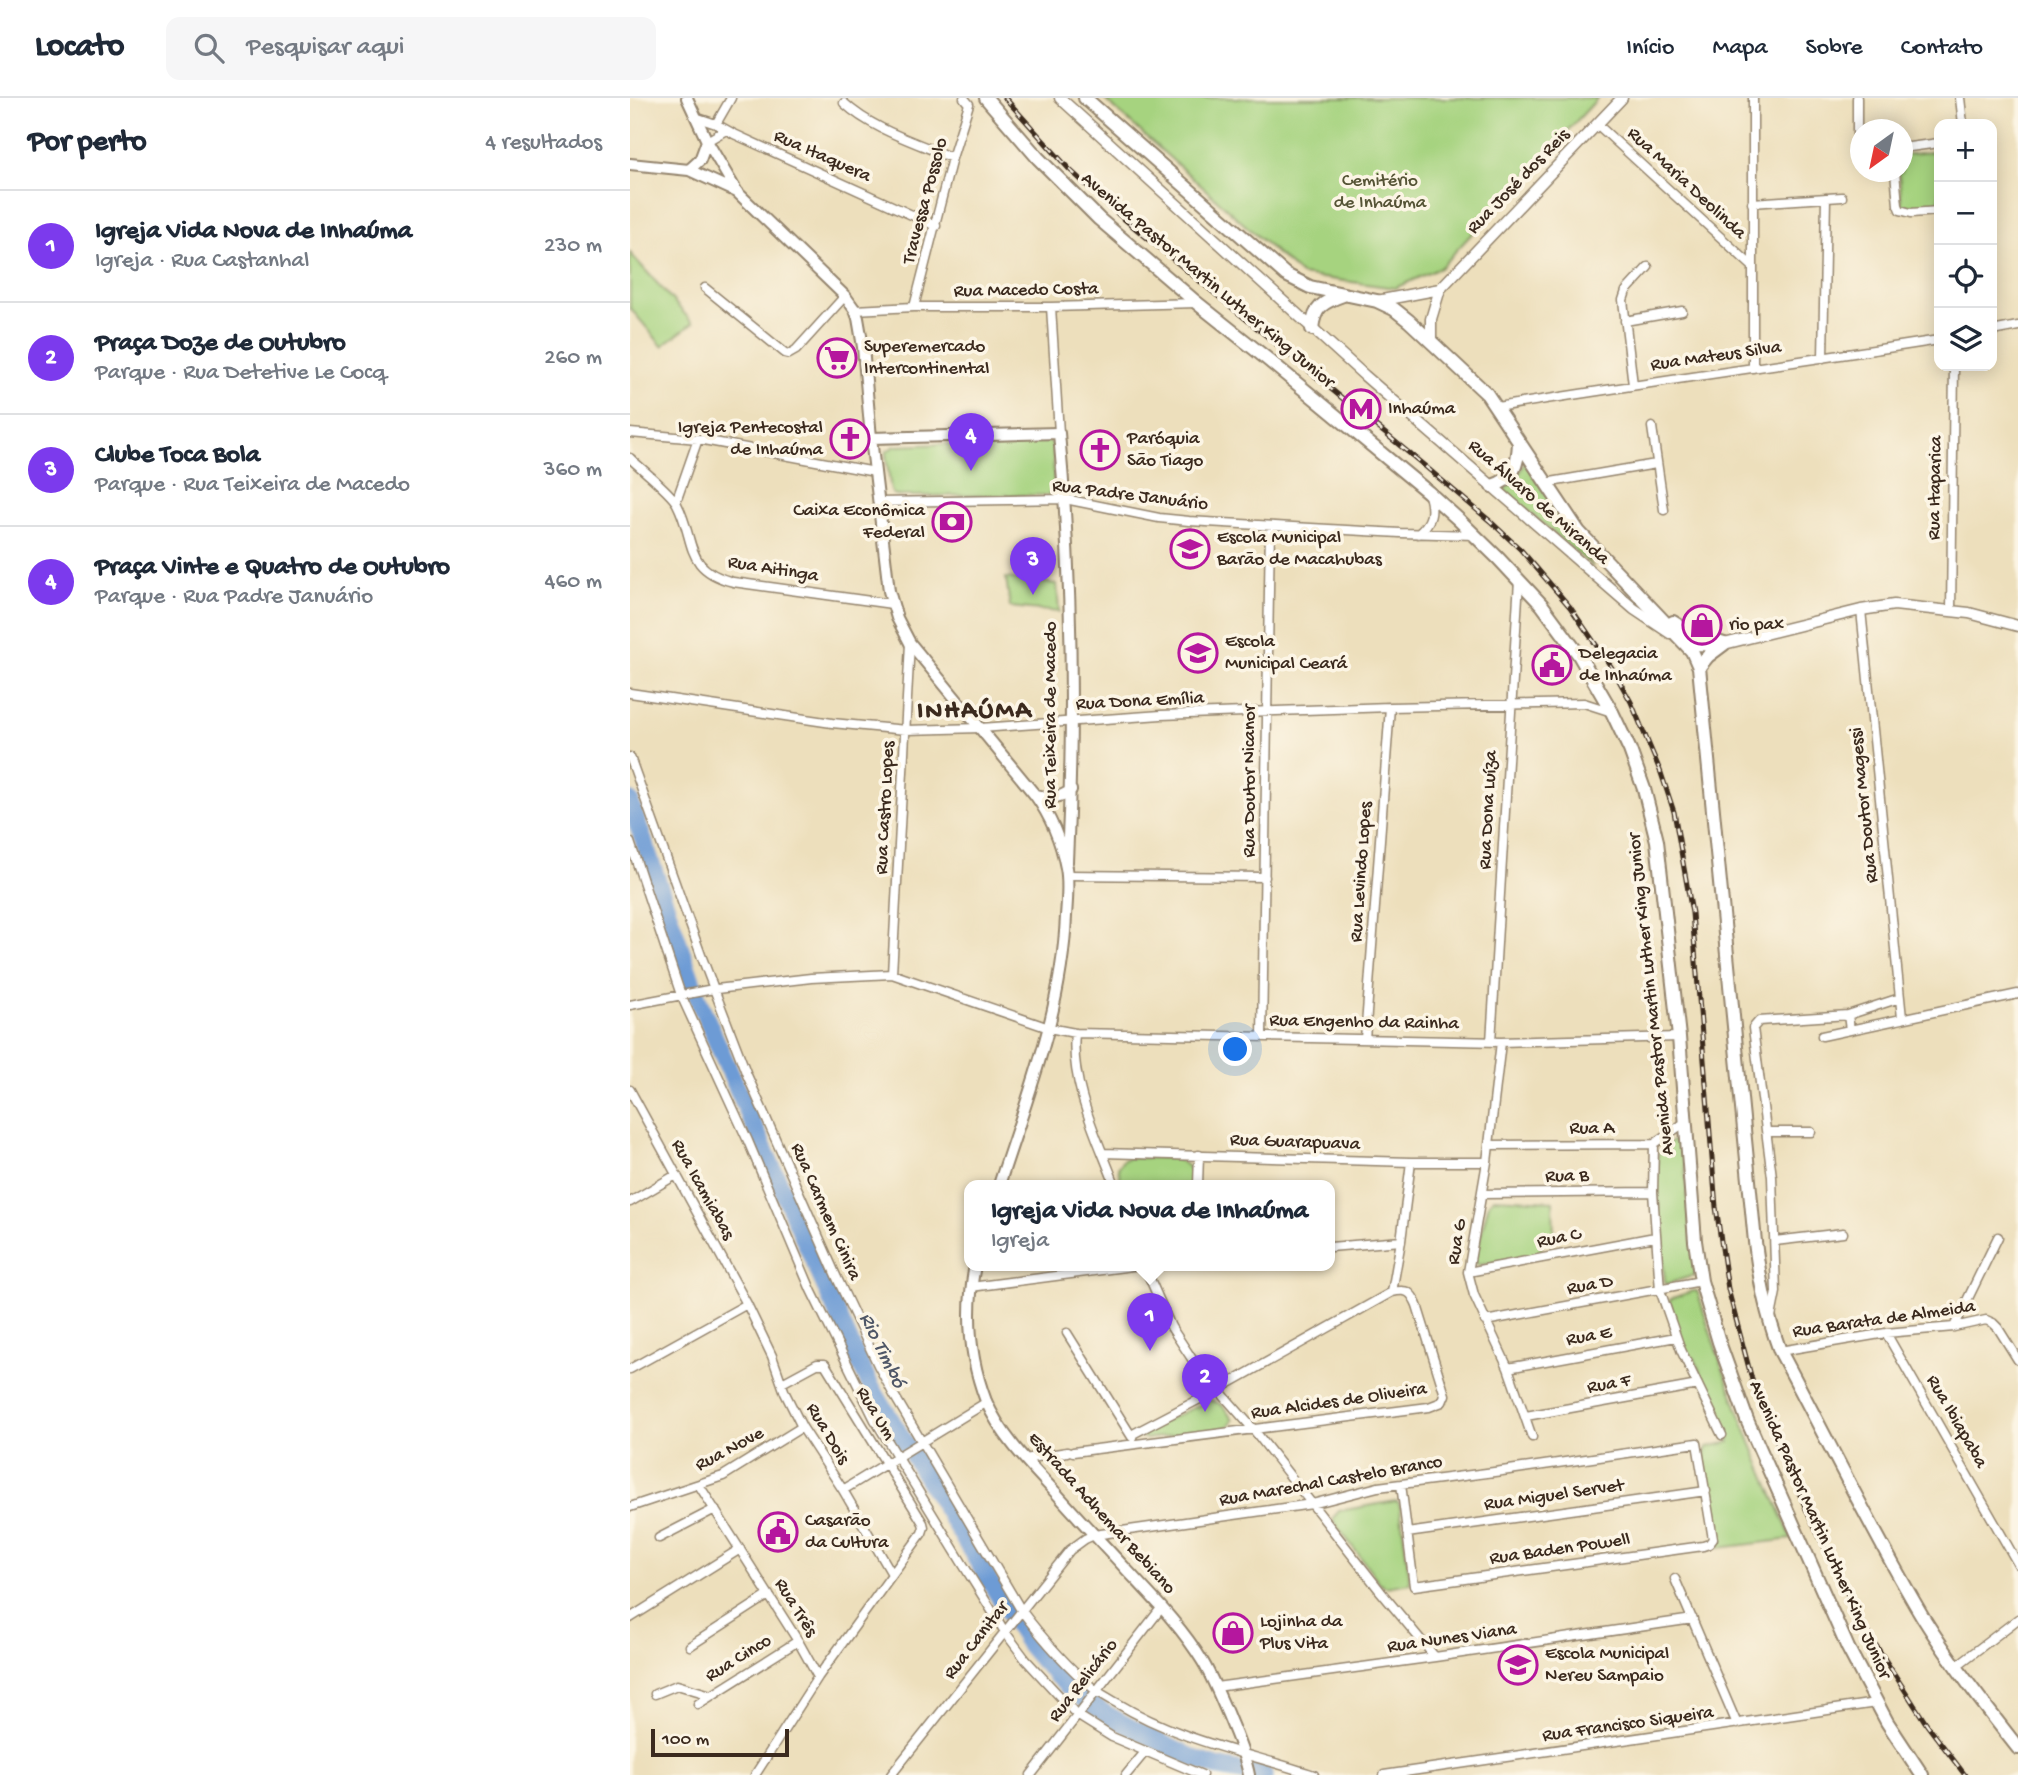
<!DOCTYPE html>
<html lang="pt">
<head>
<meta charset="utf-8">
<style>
  :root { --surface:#fff; --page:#f6f6f7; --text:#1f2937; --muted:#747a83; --line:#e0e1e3; --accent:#7c3aed }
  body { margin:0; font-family:"Gochi Hand",sans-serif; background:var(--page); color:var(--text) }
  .controls { position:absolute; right:21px; top:21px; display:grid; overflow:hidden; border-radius:14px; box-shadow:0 4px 18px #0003 }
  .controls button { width:63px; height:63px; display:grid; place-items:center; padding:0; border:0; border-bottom:2px solid var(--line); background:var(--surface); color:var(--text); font:35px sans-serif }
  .compass { position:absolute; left:1220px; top:21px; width:63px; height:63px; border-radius:50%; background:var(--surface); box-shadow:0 4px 18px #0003; rotate:213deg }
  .scale { position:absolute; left:21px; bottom:18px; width:138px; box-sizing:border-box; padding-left:7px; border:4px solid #3b2a1e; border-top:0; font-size:19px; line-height:24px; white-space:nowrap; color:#3b2a1e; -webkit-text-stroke:5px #fcf5e5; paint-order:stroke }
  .you { position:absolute; left:606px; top:952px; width:24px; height:24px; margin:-18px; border:5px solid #fff; border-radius:50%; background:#1a73e8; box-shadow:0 0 0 10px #1a73e833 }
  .badge { display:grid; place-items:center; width:46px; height:46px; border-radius:50%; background:var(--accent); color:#fff; font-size:23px; font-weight:700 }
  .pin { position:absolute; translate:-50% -58px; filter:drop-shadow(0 2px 4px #0008) }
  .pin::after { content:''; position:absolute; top:37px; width:24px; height:21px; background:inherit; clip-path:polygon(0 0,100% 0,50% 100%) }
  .popup { position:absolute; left:334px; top:1082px; width:371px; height:91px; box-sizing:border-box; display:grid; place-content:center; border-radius:14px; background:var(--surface); filter:drop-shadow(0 2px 5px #0005); font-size:23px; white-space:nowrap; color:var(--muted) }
  .popup b { font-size:26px; color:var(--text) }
  .popup::after { content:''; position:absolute; left:50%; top:100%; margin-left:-14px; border:14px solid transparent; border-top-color:var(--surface) }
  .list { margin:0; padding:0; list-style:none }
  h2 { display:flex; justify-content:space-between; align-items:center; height:91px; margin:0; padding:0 28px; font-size:30px }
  h2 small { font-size:23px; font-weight:400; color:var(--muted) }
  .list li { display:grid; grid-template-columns:46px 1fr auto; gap:21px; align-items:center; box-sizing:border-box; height:112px; padding:0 28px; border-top:2px solid var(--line) }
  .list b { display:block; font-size:26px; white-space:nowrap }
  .list p { margin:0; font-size:23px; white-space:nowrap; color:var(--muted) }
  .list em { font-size:23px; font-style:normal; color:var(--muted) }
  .icon { flex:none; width:38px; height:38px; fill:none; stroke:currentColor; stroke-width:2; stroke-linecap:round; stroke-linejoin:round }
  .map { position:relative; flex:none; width:1388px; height:1677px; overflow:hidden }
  header { display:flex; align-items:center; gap:42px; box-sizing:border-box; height:98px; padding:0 35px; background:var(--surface); border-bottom:2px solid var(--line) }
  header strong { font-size:33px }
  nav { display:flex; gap:38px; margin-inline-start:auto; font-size:24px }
  .search { width:490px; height:63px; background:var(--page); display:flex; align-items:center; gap:18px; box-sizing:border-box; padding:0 24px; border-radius:14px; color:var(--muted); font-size:26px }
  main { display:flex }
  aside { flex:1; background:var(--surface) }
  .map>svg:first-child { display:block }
  .green { fill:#a6d37f; stroke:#707e4e; stroke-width:2 }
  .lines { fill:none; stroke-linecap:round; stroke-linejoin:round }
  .river { stroke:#6d9bd5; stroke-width:18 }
  .minor-casing { stroke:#94846d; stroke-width:11 }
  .tertiary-casing { stroke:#94846d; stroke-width:13 }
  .secondary-casing { stroke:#94846d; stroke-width:14 }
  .primary-casing { stroke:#94846d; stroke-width:16 }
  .minor { stroke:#fff; stroke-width:8 }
  .tertiary { stroke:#fff; stroke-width:10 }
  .secondary { stroke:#fff; stroke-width:10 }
  .primary { stroke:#fff; stroke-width:12 }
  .rail-casing { stroke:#3b2a1e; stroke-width:5 }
  .rail { stroke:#fcf5e5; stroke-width:2.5; stroke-dasharray:8; stroke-linecap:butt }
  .labels { text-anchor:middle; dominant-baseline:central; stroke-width:7; stroke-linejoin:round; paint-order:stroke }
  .street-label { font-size:19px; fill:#3b2a1e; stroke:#fcf5e5 }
  .park-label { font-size:19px; fill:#565436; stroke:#fcf5e5 }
  .poi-label { font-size:19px; fill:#3b2a1e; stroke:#fcf5e5; text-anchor:start }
  .water-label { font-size:21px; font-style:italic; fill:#4f5767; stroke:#fcf5e5 }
  .district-label { font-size:26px; font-weight:bold; letter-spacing:2px; fill:#3b2a1e; stroke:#fcf5e5 }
</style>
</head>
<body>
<header>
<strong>Locato</strong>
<div class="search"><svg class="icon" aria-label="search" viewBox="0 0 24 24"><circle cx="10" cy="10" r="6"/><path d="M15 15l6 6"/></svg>Pesquisar aqui</div>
<nav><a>Início</a><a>Mapa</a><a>Sobre</a><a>Contato</a></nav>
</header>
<main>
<aside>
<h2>Por perto<small>4 resultados</small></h2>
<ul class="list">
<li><span class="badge">1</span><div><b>Igreja Vida Nova de Inhaúma</b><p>Igreja · Rua Castanhal</p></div><em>230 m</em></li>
<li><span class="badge">2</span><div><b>Praça Doze de Outubro</b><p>Parque · Rua Detetive Le Cocq</p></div><em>260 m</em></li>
<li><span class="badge">3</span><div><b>Clube Toca Bola</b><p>Parque · Rua Teixeira de Macedo</p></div><em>360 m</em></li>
<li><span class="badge">4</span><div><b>Praça Vinte e Quatro de Outubro</b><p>Parque · Rua Padre Januário</p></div><em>460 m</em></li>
</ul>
</aside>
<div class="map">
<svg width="1388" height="1677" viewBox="0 0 1388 1677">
  <rect width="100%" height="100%" fill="#fcf5e5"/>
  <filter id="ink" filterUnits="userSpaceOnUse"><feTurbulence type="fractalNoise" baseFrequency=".0143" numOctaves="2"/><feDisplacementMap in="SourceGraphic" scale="14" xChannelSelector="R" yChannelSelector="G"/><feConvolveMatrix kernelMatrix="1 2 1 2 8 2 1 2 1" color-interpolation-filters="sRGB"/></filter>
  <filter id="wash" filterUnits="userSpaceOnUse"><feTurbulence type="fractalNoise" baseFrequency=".00686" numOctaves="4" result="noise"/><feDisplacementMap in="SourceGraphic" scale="28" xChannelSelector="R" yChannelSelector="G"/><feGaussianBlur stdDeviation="1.57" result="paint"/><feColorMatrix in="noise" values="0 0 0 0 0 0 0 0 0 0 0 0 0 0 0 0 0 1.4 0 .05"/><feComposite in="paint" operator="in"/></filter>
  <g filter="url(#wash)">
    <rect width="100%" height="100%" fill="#eddfbc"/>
    <path class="green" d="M473,0H968L810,170L765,190L671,177Z
      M1309,53V106L1272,109L1269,74H1272L1273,57Z
      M0,155L63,225L32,248L0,210Z
      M416,342L423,346L424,388L423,393L418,397L269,398L263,396L261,393L256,358L257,353L265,348Z
      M895,363L963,469L873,391C885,386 891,374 895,363Z
      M376,480L427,486L429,514L380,509Z
      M1047,1040H1052L1065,1177L1037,1186L1035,1184L1030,1134L1027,1060L1030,1052Z
      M498,1060C524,1061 563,1051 564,1087H492L488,1070L493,1062Z
      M864,1100L923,1103L924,1144L911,1145L912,1156L849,1167L845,1164V1160L859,1105Z
      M1063,1193H1066L1068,1195C1093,1280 1127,1361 1162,1441L1089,1450L1074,1358L1077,1349L1100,1344L1065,1261L1055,1254L1039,1203L1042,1200Z
      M581,1302L592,1307L603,1322L597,1330L516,1341L510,1338V1334Z
      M766,1403L769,1405L770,1409L780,1485L756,1489L750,1485L704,1424L703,1420L709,1413Z"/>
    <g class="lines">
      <path class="river" d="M0,703L69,904L222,1249L241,1289L398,1546C435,1593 469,1615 522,1640C541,1650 560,1660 581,1667C598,1672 617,1674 634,1677"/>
    </g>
  </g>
  <g filter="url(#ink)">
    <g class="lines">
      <g class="minor-casing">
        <path id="minor" d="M1227,0V36
          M1330,0L1333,26
          M214,5C243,32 286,44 322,60
          M65,19L86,26L104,36L306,128
          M86,26L101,0
          M968,27L1122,168
          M77,43L96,32
          M1272,50L1309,45
          M1265,74L1268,107L1270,112L1281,115L1309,113
          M1122,105L1212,99
          M75,190L155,255L159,256L166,252L215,198
          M284,209L322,60L339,6L334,0
          M421,209L429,335
          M225,212L284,209H421L567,205
          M995,223L1052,213
          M1362,233L1388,228
          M1193,260L1196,100
          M1123,270V0
          M1003,287L993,202L996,193L1018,169
          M867,309C1014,285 1162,265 1309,242
          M1022,329L1034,412
          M0,335L68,341L245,374
          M0,360C10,370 42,395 47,406C66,443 53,471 103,484L262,506
          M915,385L1026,366
          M46,404L68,341
          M249,404L435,401L529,420L559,423L770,435L845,437
          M788,436C802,424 804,414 799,397
          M1231,512L1272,920
          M1321,513L1324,268
          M0,595L202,625L276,632L351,630L531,617L760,609L954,605L982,614
          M0,659L71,857L117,977L207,1180L248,1267L264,1297L391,1512C413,1541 436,1568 464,1591C471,1596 480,1601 487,1605C548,1642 617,1655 684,1677
          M0,744L51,897L118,1043L181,1192L245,1322L334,1468L375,1534L396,1562L447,1617L482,1639L572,1677
          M437,777L635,779
          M262,876L280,545
          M0,907L78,892L181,880L262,876L419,930L445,935L871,944L1049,939
          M1218,917L1270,900
          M445,935C440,987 467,1039 485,1087
          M1192,938L1388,896
          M632,939L640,428
          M735,941L760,609
          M861,944L889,482
          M871,944L857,1064L838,1174L844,1197L878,1270L902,1339
          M0,992L117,1206L142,1258L155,1295L172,1329L213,1392L262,1476
          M1137,1034H1181
          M1024,1046L1023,1094L1030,1192L1051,1252L1092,1337
          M859,1047L1024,1046L1057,1023
          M473,1055L781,1064H857
          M568,1087L569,1057
          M852,1096L1023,1094
          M0,1104L46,1077
          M1145,1143L1213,1135
          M700,1149L771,1143
          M514,1167L541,1229L564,1264L624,1332L751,1494L805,1559
          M838,1174L1025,1139
          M341,1189L510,1167
          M762,1194L771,1143L781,1064
          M1141,1219L1146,1194L1142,1079L1123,930L1129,923L1218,917L1220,932
          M855,1223L1071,1183
          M1324,1229L1368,1139
          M437,1235L502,1339
          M1256,1235L1388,1466
          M1150,1253L1256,1235L1324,1229L1356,1222L1363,1225L1368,1230L1388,1262
          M878,1270L1046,1239
          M0,1271L117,1206
          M896,1318L1068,1287
          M443,1354L799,1309L812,1304L815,1297L787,1207C781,1193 777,1191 762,1194L587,1292L501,1337
          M395,1361L437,1354
          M69,1387L168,1543L188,1579
          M213,1392L357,1304
          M0,1409L93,1378L172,1329
          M777,1435L1076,1393
          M29,1440L85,1411
          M1045,1481L1107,1626
          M0,1520L110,1451
          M60,1548L139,1497
          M1325,1569L1388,1521
          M586,1589L805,1559L1063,1521
          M25,1596L47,1587L81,1597
          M68,1606L168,1543
          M125,1677L188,1579L292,1435L294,1429L293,1425L195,1266H187L152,1285
          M261,1677L440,1452L455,1441L464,1437L682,1406L748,1389L872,1373L1067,1345L1083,1441L1079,1446L1073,1448L784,1488L771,1386
          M401,1677L532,1509
          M496,1677L515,1654
          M754,1677L1246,1605"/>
      </g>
      <g class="tertiary-casing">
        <path id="tertiary" d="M430,0L735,278L1004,511L1040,535
          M747,203L810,191
          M801,243V221L810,191L992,0
          M1053,544C1066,549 1080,547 1094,546L1231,512L1264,507L1339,515L1388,528"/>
      </g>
      <g class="secondary-casing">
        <path id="secondary" d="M57,0L77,43L107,94L215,198L225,212L228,220L233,249L241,340L259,493L267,520L280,545L405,697C421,719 431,743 436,770C439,785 437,803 436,818C432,913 398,997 369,1087
          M0,66L59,72L107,94
          M59,72L70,62L77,43
          M241,340L429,335C442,477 444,621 437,764
          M405,697C419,700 429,701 441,692
          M345,1167C336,1213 339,1259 356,1303C371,1338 401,1368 427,1396C449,1421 472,1445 495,1470C523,1500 552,1529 573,1564C583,1581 590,1599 598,1617C606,1637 615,1656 619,1677"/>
      </g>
      <g class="primary-casing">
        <path id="primary" d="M356,0L408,60L469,121L567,205L636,260L798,394L828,421L868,460L912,507L949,557L982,614L1000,652L1014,691L1027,743L1049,939L1065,1143L1071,1183L1089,1244L1117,1322L1218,1550L1257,1624L1292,1677
          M455,0L656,177L680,189L747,203L764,211L779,223L857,296L949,434L1062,553L1069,569L1125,1144C1130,1184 1136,1215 1150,1253C1198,1342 1242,1434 1294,1521C1322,1566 1355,1608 1388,1650
          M682,231C684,209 693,204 713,197
          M862,388C884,382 888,365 889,345
          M1043,524L1062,536L1094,546
          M1069,569L1078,558L1094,546"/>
      </g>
      <use href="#minor" class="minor"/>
      <use href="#tertiary" class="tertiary"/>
      <use href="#secondary" class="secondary"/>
      <use href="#primary" class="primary"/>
      <g class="rail-casing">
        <path id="rail" d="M375,0L439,71L488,116L796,369L860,423L891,452L940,509L982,570L1001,604L1031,675L1044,714L1062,815L1086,1109L1098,1191L1125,1293L1180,1420L1233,1527L1297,1627L1335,1677"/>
      </g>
      <use href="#rail" class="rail"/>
    </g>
  </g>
  <defs>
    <g id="supermarket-ring" transform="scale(2.0125)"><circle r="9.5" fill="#fcf5e5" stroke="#b5179e" stroke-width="1.5"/><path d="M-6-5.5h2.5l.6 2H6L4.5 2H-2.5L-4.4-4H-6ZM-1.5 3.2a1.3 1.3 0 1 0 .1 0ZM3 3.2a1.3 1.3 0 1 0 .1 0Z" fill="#b5179e"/></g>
    <g id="metro-ring" transform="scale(2.0125)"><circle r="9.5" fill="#fcf5e5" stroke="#b5179e" stroke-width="1.5"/><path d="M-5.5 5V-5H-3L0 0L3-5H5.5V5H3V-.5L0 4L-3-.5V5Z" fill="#b5179e"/></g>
    <g id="church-ring" transform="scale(2.0125)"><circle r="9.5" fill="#fcf5e5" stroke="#b5179e" stroke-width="1.5"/><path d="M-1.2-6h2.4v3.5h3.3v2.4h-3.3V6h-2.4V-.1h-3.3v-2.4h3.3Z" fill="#b5179e"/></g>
    <g id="bank-ring" transform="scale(2.0125)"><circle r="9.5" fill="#fcf5e5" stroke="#b5179e" stroke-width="1.5"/><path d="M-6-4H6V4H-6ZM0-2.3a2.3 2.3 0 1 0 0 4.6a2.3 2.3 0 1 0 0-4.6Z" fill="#b5179e"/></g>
    <g id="school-ring" transform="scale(2.0125)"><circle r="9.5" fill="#fcf5e5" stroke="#b5179e" stroke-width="1.5"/><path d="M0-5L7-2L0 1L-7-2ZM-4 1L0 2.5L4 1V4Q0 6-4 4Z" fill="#b5179e"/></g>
    <g id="shop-ring" transform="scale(2.0125)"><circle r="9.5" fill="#fcf5e5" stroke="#b5179e" stroke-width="1.5"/><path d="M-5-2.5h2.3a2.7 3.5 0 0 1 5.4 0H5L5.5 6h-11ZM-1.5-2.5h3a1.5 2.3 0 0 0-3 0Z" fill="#b5179e"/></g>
    <g id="civic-ring" transform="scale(2.0125)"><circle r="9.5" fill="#fcf5e5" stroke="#b5179e" stroke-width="1.5"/><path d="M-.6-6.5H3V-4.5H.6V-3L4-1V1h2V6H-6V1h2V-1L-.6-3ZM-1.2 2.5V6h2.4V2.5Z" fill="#b5179e"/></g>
  </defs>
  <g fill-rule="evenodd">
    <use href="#supermarket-ring" x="207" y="260"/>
    <use href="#metro-ring" x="731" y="311"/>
    <use href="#church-ring" x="220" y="341"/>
    <use href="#church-ring" x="470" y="352"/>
    <use href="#bank-ring" x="322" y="424"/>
    <use href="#school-ring" x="560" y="451"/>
    <use href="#shop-ring" x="1072" y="527"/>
    <use href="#school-ring" x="568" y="555"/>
    <use href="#civic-ring" x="922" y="567"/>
    <use href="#civic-ring" x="148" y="1434"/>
    <use href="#shop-ring" x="603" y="1535"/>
    <use href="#school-ring" x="888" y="1567"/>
  </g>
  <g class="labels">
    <g class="street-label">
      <text transform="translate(192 59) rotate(24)">Rua Itaquera</text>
      <text transform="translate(889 84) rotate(-46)">Rua José dos Reis</text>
      <text transform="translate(1056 86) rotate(43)">Rua Maria Deolinda</text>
      <text transform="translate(296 103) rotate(-75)">Travessa Possolo</text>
      <text transform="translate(577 183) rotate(40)">Avenida Pastor Martin Luther King Junior</text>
      <text transform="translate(396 193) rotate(-1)">Rua Macedo Costa</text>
      <text transform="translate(1086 259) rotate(-8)">Rua Mateus Silva</text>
      <text transform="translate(1306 390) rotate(-89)">Rua Itaparica</text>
      <text transform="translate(500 398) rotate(7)">Rua Padre Januário</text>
      <text transform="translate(908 405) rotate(41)">Rua Álvaro de Miranda</text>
      <text transform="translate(143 472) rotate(9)">Rua Aitinga</text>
      <text transform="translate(510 604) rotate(-3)">Rua Dona Emília</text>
      <text transform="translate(421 617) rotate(-90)">Rua Teixeira de Macedo</text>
      <text transform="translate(620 683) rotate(-90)">Rua Doutor Nicanor</text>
      <text transform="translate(1235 707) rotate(-96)">Rua Doutor Magessi</text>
      <text transform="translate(256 710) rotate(-87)">Rua Castro Lopes</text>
      <text transform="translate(859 712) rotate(-87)">Rua Dona Luíza</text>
      <text transform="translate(732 774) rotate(-86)">Rua Levindo Lopes</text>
      <text transform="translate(1022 896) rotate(-96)">Avenida Pastor Martin Luther King Junior</text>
      <text transform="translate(734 925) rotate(1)">Rua Engenho da Rainha</text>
      <text x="962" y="1031">Rua A</text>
      <text transform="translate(665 1045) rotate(2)">Rua Guarapuava</text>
      <text transform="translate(937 1079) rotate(-1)">Rua B</text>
      <text transform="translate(72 1092) rotate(61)">Rua Icamiabas</text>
      <text transform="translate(195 1114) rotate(66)">Rua Carmem Cinira</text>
      <text transform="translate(929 1141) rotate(-11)">Rua C</text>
      <text transform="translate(828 1144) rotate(-81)">Rua G</text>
      <text transform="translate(960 1188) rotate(-10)">Rua D</text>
      <text transform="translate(1254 1222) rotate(-8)">Rua Barata de Almeida</text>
      <text transform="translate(959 1239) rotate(-10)">Rua E</text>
      <text transform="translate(979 1287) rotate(-10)">Rua F</text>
      <text transform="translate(709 1304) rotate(-8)">Rua Alcides de Oliveira</text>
      <text transform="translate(245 1316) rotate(58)">Rua Um</text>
      <text transform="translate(1326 1324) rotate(60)">Rua Ibiapaba</text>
      <text transform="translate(197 1336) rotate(59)">Rua Dois</text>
      <text transform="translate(100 1352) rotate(-28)">Rua Nove</text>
      <text transform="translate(701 1384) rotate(-10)">Rua Marechal Castelo Branco</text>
      <text transform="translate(924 1398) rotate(-8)">Rua Miguel Servet</text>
      <text transform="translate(471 1416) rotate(48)">Estrada Adhemar Bebiano</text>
      <text transform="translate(1189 1432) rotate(66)">Avenida Pastor Martin Luther King Junior</text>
      <text transform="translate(930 1452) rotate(-8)">Rua Baden Powell</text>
      <text transform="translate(165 1510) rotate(58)">Rua Três</text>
      <text transform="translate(822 1541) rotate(-8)">Rua Nunes Viana</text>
      <text transform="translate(347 1543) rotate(-52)">Rua Canitar</text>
      <text transform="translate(109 1561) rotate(-32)">Rua Cinco</text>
      <text transform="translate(454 1583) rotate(-52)">Rua Relicário</text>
      <text transform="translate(998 1627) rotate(-8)">Rua Francisco Siqueira</text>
    </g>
    <g class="park-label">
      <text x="750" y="83">Cemitério<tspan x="750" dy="22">de Inhaúma</tspan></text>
    </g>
    <g class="poi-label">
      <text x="234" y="249">Superemercado<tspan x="234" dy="22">Intercontinental</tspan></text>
      <text x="758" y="311">Inhaúma</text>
      <text x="193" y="330" text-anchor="end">Igreja Pentecostal<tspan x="193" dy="22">de Inhaúma</tspan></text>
      <text x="497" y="341">Paróquia<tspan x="497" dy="22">São Tiago</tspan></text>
      <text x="295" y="413" text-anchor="end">Caixa Econômica<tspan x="295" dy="22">Federal</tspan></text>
      <text x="587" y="440">Escola Municipal<tspan x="587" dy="22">Barão de Macahubas</tspan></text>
      <text x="1099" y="527">rio pax</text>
      <text x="595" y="544">Escola<tspan x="595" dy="22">Municipal Ceará</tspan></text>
      <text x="949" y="556">Delegacia<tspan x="949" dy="22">de Inhaúma</tspan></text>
      <text x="175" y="1423">Casarão<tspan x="175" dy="22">da Cultura</tspan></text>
      <text x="630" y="1524">Lojinha da<tspan x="630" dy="22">Plus Vita</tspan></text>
      <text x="915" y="1556">Escola Municipal<tspan x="915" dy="22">Nereu Sampaio</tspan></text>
    </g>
    <g class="water-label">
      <text transform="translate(251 1253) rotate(64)">Rio Timbó</text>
    </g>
    <g class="district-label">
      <text x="345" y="614">INHAÚMA</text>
    </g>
  </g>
</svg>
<div class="controls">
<button>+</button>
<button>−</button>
<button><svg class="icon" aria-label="locate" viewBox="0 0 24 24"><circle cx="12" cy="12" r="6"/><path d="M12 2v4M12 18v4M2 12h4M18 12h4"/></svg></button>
<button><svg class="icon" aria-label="layers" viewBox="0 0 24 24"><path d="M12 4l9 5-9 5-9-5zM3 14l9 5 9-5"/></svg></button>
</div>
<svg class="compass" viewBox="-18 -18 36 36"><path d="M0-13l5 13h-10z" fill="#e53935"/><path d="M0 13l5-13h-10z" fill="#747a83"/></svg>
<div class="scale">100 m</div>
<div class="you"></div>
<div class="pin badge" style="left:520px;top:1253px">1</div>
<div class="popup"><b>Igreja Vida Nova de Inhaúma</b>Igreja</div>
<div class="pin badge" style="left:575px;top:1314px">2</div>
<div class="pin badge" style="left:403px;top:497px">3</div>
<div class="pin badge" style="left:341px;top:373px">4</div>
</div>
</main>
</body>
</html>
